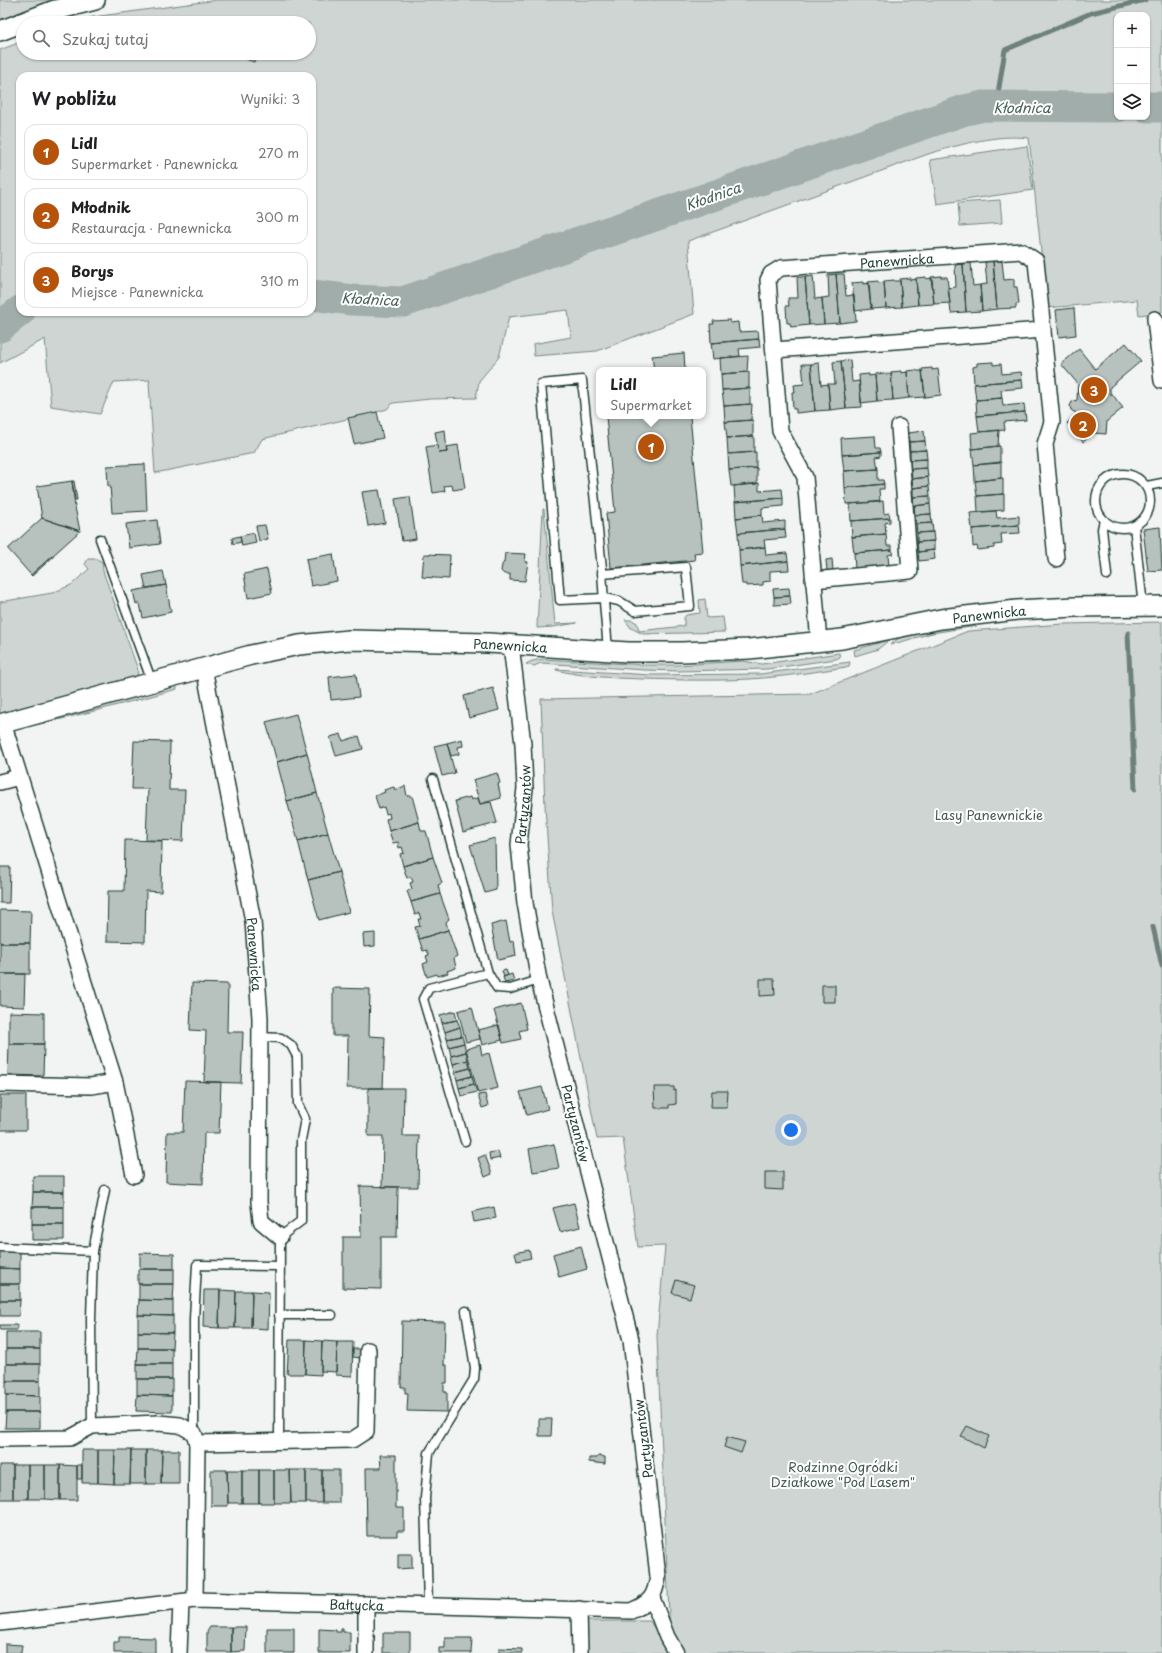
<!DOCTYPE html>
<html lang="pl">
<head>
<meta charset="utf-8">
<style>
  :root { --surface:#fff; --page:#f6f6f6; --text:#202124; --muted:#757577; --line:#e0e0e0; --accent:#b45309 }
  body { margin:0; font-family:"Playpen Sans",sans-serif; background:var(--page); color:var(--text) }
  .controls { position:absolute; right:12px; top:12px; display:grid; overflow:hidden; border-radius:8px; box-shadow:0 1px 3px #0004 }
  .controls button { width:36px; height:36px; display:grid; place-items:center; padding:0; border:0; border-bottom:1px solid var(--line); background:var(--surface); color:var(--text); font:20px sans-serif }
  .you { position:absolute; left:791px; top:1130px; width:14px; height:14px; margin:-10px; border:3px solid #fff; border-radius:50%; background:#1a73e8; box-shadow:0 0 0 6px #1a73e833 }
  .badge { display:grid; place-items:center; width:26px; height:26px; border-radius:50%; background:var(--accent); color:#fff; font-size:13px; font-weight:700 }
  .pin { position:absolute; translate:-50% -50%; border:2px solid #fff; box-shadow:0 1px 4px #0006 }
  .popup { position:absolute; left:596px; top:367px; width:110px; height:52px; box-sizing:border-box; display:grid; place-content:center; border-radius:8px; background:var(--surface); filter:drop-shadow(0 1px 3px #0005); font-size:13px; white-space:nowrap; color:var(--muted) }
  .popup b { font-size:15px; color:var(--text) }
  .popup::after { content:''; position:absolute; left:50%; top:100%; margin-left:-8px; border:8px solid transparent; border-top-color:var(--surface) }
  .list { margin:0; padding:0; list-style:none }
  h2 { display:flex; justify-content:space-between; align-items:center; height:52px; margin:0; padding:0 16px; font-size:17px }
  h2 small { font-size:13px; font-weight:400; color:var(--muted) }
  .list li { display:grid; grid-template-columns:26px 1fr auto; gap:12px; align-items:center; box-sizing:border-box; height:56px; margin:0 8px 8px; padding:0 8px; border:1px solid var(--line); border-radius:12px }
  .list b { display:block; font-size:15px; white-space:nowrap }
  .list p { margin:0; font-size:13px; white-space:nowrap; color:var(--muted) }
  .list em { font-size:13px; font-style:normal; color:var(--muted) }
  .icon { flex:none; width:22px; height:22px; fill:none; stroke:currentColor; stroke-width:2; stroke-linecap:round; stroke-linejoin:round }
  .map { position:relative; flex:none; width:1162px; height:1653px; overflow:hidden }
  .search { position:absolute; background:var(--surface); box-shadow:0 1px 3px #0004; left:16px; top:16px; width:300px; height:44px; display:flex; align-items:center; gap:10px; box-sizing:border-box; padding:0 14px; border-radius:22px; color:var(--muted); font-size:15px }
  .panel { position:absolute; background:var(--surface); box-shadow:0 1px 3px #0004; left:16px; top:72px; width:300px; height:244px; border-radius:12px }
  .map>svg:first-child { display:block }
  .green { fill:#ced5d3; stroke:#768984 }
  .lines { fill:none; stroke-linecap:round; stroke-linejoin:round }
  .stream { stroke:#6d807b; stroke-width:5 }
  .river { stroke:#a1adaa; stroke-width:31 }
  .building { fill:#b7c1bd; stroke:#1f3d34 }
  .service-casing { stroke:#1f3d34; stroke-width:11 }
  .minor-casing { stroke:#1f3d34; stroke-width:18 }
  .tertiary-casing { stroke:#1f3d34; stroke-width:22 }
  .service { stroke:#fff; stroke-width:8 }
  .minor { stroke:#fff; stroke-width:15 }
  .tertiary { stroke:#fff; stroke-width:19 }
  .labels { text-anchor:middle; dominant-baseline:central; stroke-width:4; stroke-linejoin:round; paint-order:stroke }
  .street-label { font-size:13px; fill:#1f3d34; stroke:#fff }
  .park-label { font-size:13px; fill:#425b54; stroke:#fff }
  .water-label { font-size:14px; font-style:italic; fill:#465f57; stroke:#fff }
</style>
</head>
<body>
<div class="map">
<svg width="1162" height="1653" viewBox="0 0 1162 1653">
  <rect width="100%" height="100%" fill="#f2f3f3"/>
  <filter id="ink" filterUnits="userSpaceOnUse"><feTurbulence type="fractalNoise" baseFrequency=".025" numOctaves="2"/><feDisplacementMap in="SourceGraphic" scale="8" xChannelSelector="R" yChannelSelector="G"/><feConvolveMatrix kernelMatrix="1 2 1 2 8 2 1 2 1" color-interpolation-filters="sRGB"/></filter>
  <g filter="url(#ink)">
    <path class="green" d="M0,0H61L0,22Z
      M217,0H1162V104H1147V15H1117V104L988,102L968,104L403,296H362L312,289V76H20V301L0,318V50L23,41V53H309V23H71L93,17Z
      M993,110L1117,111V117H1147V111L1162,112V312L1139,315L1137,300L1047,308L1029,138C996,134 963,144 931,153L688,241L694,314L597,351L534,356L533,344L571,337L568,310L509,317L499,357L479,381L476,398L430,399L393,403L387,409L377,412L262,439L254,453L155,473L149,383L150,380L114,382L100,414L51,406L45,339L0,363V337L31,312H312V300L404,305L957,116L977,111Z
      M1027,146L1033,190L937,204L930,160Z
      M1000,200L1002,223L960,226L958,203Z
      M543,509H544L555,624L577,623L553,627L537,628Z
      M88,559H97L102,562L103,571L138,670L137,677L0,716V602L52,593L71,585L89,569L85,564Z
      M705,599L707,618L723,617L725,632L643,634L631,628L625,620H632L637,623L639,631L684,626V618L686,615L700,613L699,600Z
      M977,622V626L932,633L890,645L900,637L915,632Z
      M1162,622V1653H685L670,1638L657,1336L665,1246L638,1247L623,1138L597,1139L552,911L545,806L541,699L810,694L968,631L1063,624Z
      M889,640L878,649L855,656L854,650Z
      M839,653L840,657L836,659L767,669L678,671L644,670L541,663L534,666L526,664L532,661L543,659L646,665H678L743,661L762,664Z
      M850,662L849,666L846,667C814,672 782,677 750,679C714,681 679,680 643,679C614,678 584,677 556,670V669L650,675L760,674Z
      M176,684L177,689C127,703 77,716 26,727Z
      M587,1621H650L669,1653H583V1643Z"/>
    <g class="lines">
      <path class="stream" d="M996,106L1005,50L1091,13L1145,0
        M1128,633L1135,789
        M1153,927L1162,966"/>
      <path class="river" d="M1147,107H1162
        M312,295L353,300L403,302L965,110L984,106L1117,107
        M0,327L20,311"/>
    </g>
    <path class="building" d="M239,53H254L252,57L256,58L254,62L238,56Z
      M993,261H1002L1004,280L1014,279V287H1017L1019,304H1016V308L997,309Z
      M993,261L997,309L982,311L980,285L987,284L985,262Z
      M971,263L973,286L980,285L982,311L966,312L963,264Z
      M963,264L966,312L951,313L948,288L956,287L955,265Z
      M836,274H844L846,296L854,295L856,321L840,323Z
      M836,274L840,323L824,324L822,298L829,297L828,275Z
      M813,276L815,299L822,298L824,324L809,325L805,277Z
      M941,276V277H947L950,303L934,304L931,277Z
      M797,277H805L809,325L791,327L790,323H787L786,306H789L788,298H798Z
      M926,277V279L932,278L934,304L918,305L916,278Z
      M910,278V280L916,279L918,305L902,307L900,279Z
      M894,280V281H900L902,307L886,308L884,281Z
      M878,281V283L884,282L886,308L871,309L868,282Z
      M863,282V284L869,283L871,309L855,311L852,283Z
      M1074,308L1076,335L1059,337L1056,310Z
      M730,320V323L738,322L739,332L758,331L759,339L711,343L710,324H714L713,321Z
      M759,339L760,347L739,349L740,356L713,359L711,343Z
      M1126,343L1141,361L1110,387V394H1112L1123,408L1107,421L1106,434L1093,433L1083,442L1067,423L1076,415V413L1071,410L1070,406L1072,402L1077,400L1078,384L1061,364L1079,349L1095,369Z
      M684,353L685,370H654L652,356Z
      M748,356L747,372L721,374L720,358Z
      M850,360L852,382L859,381L862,407L846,408L841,361Z
      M841,361L846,408L830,410L828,384H835L833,362Z
      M993,362V365L1001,364L1002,374L1021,372L1022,380L974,384L973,367L977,366V363Z
      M819,363L821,385L828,384L830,410L815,411L811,364Z
      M802,364H811L815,411L796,413V409H793L792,392H795L794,385L804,384Z
      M932,368V370L938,369L941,395L925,397L922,369Z
      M916,370L917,371H922L925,397L909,398L907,371Z
      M901,371V373L907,372L909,398L893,400L891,372Z
      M749,372V388L722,390L721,374Z
      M885,373V374H891L893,400L877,401L875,374Z
      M869,374V376L875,375L877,401L861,403L859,375Z
      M1022,380L1023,388L1001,390L1002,398L976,400L974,384Z
      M750,388V404L724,406L722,390Z
      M1002,398L1003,406L1024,404L1025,412L977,416L976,400Z
      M752,404L751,420L725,422L724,406Z
      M377,412L383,438L354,444L348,418Z
      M1025,412L1026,420L1004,422L1005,430L979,432L977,416Z
      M606,416H690L703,552L694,553L695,560L611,568L606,513L615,512Z
      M753,420V436L727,438L725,422Z
      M445,430L447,452L439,453L435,432Z
      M999,430L998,446L972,449L971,433Z
      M924,431L925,441L909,442L908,433Z
      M754,436V452L728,454L727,438Z
      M875,436L876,448H880L881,452L842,455L841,438Z
      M925,441L926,450L910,451L909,442Z
      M437,445L439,453L447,452L446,447L458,445L465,488L453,490L452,485L444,486L445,491L433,493L426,447Z
      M1000,446V463L974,465L972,449Z
      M926,450L927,459L910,460V451Z
      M756,452V468L729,470L728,454Z
      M881,452V456L876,457L878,469L844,471L842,455Z
      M927,459V468L911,469L910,460Z
      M1001,462V478L975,481L974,465Z
      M145,464L147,511L112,513L110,485L108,486L107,466Z
      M757,468V484L731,486L729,470Z
      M927,468L928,477L912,479L911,469Z
      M878,469V480H883L884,484L845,488L844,471Z
      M928,477L929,486L913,488L912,479Z
      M1003,478V494L977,496L975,481Z
      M72,481L75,507L80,531L42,518L37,486Z
      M72,481H74L77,500H75Z
      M759,483V491L782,489L783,498L735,502L734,486Z
      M884,484V489H879L880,502L846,504L845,488Z
      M929,486L930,496L913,497V488Z
      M379,490L385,523L368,526L362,492Z
      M1004,494V510L978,512L977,496Z
      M930,496V504L914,506L913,497Z
      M408,497H410L416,539L402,541L395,499Z
      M783,498V506L762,508V515L736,518L735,502Z
      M883,501L884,514L889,513L890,518L851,521L850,504Z
      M930,504L931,514L915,515L914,506Z
      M996,511L997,518L1019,516V525L972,529L970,513Z
      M931,514L932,523L916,524L915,515Z
      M762,515L763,523L785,521V529L738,533L736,518Z
      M42,518L80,531L31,575L8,549Z
      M890,518V522L885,523L886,534L852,537L851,521Z
      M157,520L160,544L129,548L126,524Z
      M932,523L933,532L917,533L916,524Z
      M265,525L268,539L259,541L256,526Z
      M1019,525L1020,533L1001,534L1002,544L994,545V548L978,550L977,546L973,547L972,529Z
      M1160,527L1162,570L1148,571L1143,529Z
      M785,529L786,538L764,540L765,547L739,550L738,533Z
      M933,532L934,541L917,542V533Z
      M254,533L256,543L242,546L240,536Z
      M886,534L887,546H892V550L854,553L852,537Z
      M240,536L241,542L233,544L232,538Z
      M934,541V550L918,552L917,542Z
      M765,547L766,555L787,553L788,561L740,566L739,550Z
      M892,550L893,554L888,555L889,567L855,570L854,553Z
      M934,550L935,559L919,561L918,552Z
      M505,553L526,554L525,562H528L525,581L510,580V574H504L501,571L502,565L504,562Z
      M333,554L337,581L311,586L306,559Z
      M424,554L450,555L449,579L422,577Z
      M53,555L54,556L32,576L31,575Z
      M832,559L833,570L827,571L826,560Z
      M788,561L789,570L770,571V581L763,582V585L746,586V584H742L740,566Z
      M267,569L272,593L248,598L244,574Z
      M163,571L166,585L146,588L143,575Z
      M166,585L171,612L143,618L140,604H136L133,591Z
      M789,588L790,596L774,597L773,589Z
      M790,596L791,604L774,605V597Z
      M356,674L359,697L331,700L329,677Z
      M493,688L499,710L469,718L464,696Z
      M296,714L307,753L277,762L266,722Z
      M341,734L343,741L359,736L363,749L336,756L330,737Z
      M462,739L463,746L458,747L459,754L451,756L447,743Z
      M134,741L170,742L169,790H185L183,841L146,840L148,789H132Z
      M447,743L455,773L442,776L434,746Z
      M307,753L317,793L287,801L277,762Z
      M497,773L500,783L498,784L501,798L480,804L473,780Z
      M405,786L407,796H412L419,822L389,831L386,819L390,818L389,813L386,814L384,807L379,809L375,796L385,792L384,790L394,787L395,790Z
      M317,793L328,833L298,841L287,801Z
      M470,797L471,800L478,798L480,804L491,802L497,823L463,832L455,801Z
      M419,822L421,831H426L433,857L403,866L400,854L404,853L402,847L399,848L398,842L393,843L389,831Z
      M328,833L339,872L308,880L298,841Z
      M495,838L496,890L485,893L470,845Z
      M125,840L162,841L161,892L146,891L145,942L107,941L108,891H124Z
      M433,857L442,883L438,885L440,894L411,902L407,891L412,889L410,883L413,882L411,877L407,878L403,866Z
      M0,867H10L9,903H0Z
      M339,872L349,912L319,920L308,880Z
      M440,894L449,919L446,922L448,930L419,939L415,927L420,926L418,919H421L419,913L415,915L411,902Z
      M0,910L31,911L30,943H0Z
      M506,921L510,942L514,941L516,956L498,960L491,925Z
      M448,930L457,956L454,958L456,968L447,971L448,973L438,976L437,974L427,977L423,964L428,962L426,956L429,955L427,950L423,951L419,939Z
      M375,933V946L364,947L363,934Z
      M0,943H30V974H0Z
      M506,970L508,975L504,977L502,971Z
      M0,974H25L24,1007L0,1006Z
      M512,974L514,981L505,983L503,977Z
      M760,979H774L775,995L760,996Z
      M192,983L228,984L227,1032H243L241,1083L204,1082L206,1031L190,1030Z
      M822,985H835V1002H822Z
      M333,988L370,989L369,1036L385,1037L383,1088H347L348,1036H333Z
      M521,1003L527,1029L519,1031L521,1039L503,1043L494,1010Z
      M472,1007L480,1039L466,1042L458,1011Z
      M455,1011L457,1020L442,1023L440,1015Z
      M9,1012L44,1013V1044H9Z
      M457,1020L460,1027L445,1032L442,1023Z
      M499,1025L502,1040L482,1045L478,1030Z
      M460,1027L462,1036L447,1039L445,1032Z
      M462,1036L464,1043L449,1047L447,1039Z
      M464,1043L466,1052L451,1056L449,1047Z
      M9,1044H44L43,1076L8,1075Z
      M480,1045L482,1055L489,1053L498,1088L478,1093L466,1049Z
      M466,1052L468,1060L453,1064L451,1056Z
      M468,1060L470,1068L455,1072L453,1064Z
      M470,1068L472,1076L457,1080L455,1072Z
      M472,1076L474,1084L459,1088L457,1080Z
      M185,1081L221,1082L219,1133H204L203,1184L166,1182L167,1132H183Z
      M474,1084L477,1092L461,1096L459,1088Z
      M542,1087L548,1109L527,1115L520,1092Z
      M654,1087H674V1091L676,1090V1104L669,1105V1108H655Z
      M368,1088H404L403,1136H419L418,1187H382L383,1136H368Z
      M712,1091H728L727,1107H711Z
      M485,1094L488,1106L482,1108L478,1095Z
      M0,1095H26V1130H0Z
      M554,1144L559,1168L533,1172L529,1149Z
      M498,1151L500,1158L490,1160L489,1153Z
      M485,1155L492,1174L485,1177L478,1158Z
      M765,1172H783V1190L765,1189Z
      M33,1176H64V1192H33Z
      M360,1186L398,1187L397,1237H381V1289L343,1288V1237H361Z
      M33,1192H64V1207H32Z
      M574,1203L580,1227L560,1232L553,1208Z
      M32,1207H64V1224H32Z
      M494,1207L496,1218L474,1222L472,1212Z
      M32,1224H64V1240H32Z
      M581,1246L587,1269L559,1277L553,1254Z
      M529,1250L531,1258L517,1261L515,1253Z
      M0,1251H20V1269L0,1268Z
      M140,1253L174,1254V1269H140Z
      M0,1268L20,1269V1284H0Z
      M138,1269H174V1284H138Z
      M676,1280L694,1285L690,1298L672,1293Z
      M0,1284H20V1300H0Z
      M139,1284H174L173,1301L139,1300Z
      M204,1290H220L219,1328L203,1327Z
      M220,1290L236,1291L235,1328H219Z
      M236,1291H252L251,1328H235Z
      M252,1291L269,1292L268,1329L251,1328Z
      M0,1300H20L19,1316H0Z
      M139,1300L173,1301V1316L138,1315Z
      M138,1315L173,1316V1333L138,1332Z
      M402,1321L445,1322L444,1365H447V1383H444V1392H447V1412L407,1411L408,1393H405V1387H401Z
      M0,1325H17V1330H0Z
      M6,1332H40V1349H6Z
      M138,1332L173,1333L172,1348H138Z
      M289,1340H306L305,1374H287Z
      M306,1340L322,1341L321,1375L305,1374Z
      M322,1341L337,1342L336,1372L321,1371Z
      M337,1342H353L352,1376L336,1375Z
      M138,1348H172V1364H137Z
      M6,1349H40V1364H6Z
      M353,1349H361L360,1358L353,1357Z
      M6,1364H40V1381H6Z
      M137,1364H172V1379H137Z
      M137,1379H172V1396L137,1395Z
      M6,1381H40V1396L6,1395Z
      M6,1395L40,1396V1412H6Z
      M137,1395L172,1396V1412L136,1411Z
      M6,1412H40V1428H5Z
      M539,1419H552L551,1436H539Z
      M967,1426L989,1436L984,1448L961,1436Z
      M727,1437L745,1442L741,1453L724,1447Z
      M82,1450H98V1483H82Z
      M98,1450H115L114,1484L98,1483Z
      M115,1450H131L130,1484H114Z
      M131,1450H146V1484H130Z
      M146,1450H162L161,1484H146Z
      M162,1450H179V1484H161Z
      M380,1455H396V1508H404V1531H397V1536H367L366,1468H381Z
      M598,1456L605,1457V1464L589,1462V1458H597Z
      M0,1465H13V1499H0Z
      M13,1465H28V1499H13Z
      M28,1465H45V1499H28Z
      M45,1465H60V1500L45,1499Z
      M60,1465L77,1466V1500H60Z
      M77,1465H82V1479H77Z
      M211,1470H227L228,1506H211Z
      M227,1470H242V1503H228Z
      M242,1470H259V1503H242Z
      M259,1470H274V1503H259Z
      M274,1470H290L291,1503H274Z
      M290,1470H306V1503H291Z
      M306,1470H322V1503H306Z
      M322,1470H339V1503H322Z
      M398,1554H412V1568L398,1569Z
      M210,1627H231V1652H207V1632Z
      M231,1627H246L245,1651L231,1652Z
      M267,1628H294V1653H267Z
      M319,1629L336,1630V1632H341V1629H343V1632H350V1653H319Z
      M383,1633H410V1653H383Z
      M119,1637L155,1638V1653H114V1642H119Z
      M445,1638H472L471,1653H439V1648H445Z
      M5,1644L22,1645L21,1653H5Z
      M499,1648L522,1649V1653H499Z"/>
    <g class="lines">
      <g class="service-casing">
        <path id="service" d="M1096 501a27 27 0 1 1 54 0a27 27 0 1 1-54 0Z
          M1147,486L1162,483
          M1104,520L1102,529L1107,575
          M1134,526L1143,606
          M100,539L152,682
          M602,574L686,567L690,606L635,611L619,601L605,598L560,600L541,384L582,380L602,568C603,596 606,623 608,651
          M433,779L488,973L497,988L510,989L539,980
          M260,1037L281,1038L291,1045L297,1056L298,1104L305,1119L301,1140V1221L280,1237L279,1442
          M465,1141L423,999L429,988L488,973
          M0,1247L93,1251
          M279,1315H332
          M92,1426L91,1319L93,1251L105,1190
          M194,1433V1319L197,1265L279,1266
          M428,1605L425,1498L429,1453L474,1379L475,1368L466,1311"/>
      </g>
      <g class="minor-casing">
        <g id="minor">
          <path d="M1155,319L1162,381"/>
          <path d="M774,350L1043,330"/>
          <path d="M813,580L910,571L899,427"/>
          <path id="s1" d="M819,642L805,477L780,431L768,280L771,274L781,268L1021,251L1036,261L1052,422L1045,444L1056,559"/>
          <path id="s2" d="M204,668L253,921L260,1018L259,1202L261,1221L280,1237"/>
          <path d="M3,723L115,1082L134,1175"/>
          <path d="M0,782L19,777"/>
          <path d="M0,1084L91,1086L115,1082"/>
          <path d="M0,1439L70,1438L92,1426L158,1423L180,1425L194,1433L197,1443L352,1440L366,1431L368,1350"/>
          <path d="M652,1598L667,1637L676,1653"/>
          <path d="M195,1600L197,1443"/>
          <path d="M366,1604V1653"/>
          <path d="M579,1609L580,1653"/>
          <path id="s3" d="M0,1623L195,1600L631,1611C650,1603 655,1597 658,1576L631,1340L539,980L525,903L519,845L525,788L523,744L511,645"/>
          <path d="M179,1653L181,1602"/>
        </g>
      </g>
      <g class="tertiary-casing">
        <g id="tertiary">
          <path d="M0,31L52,11L95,0"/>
          <path id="s4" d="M0,724L251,655L299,645L349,640L488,643L628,652H682L749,649L842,639L941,619L1017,610L1075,607L1162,606"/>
        </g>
      </g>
      <use href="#service" class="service"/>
      <use href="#minor" class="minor"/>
      <use href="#tertiary" class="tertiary"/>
    </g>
  </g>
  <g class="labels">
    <g class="street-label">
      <text stroke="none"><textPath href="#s1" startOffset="504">Panewnicka</textPath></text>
      <text stroke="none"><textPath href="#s4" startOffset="1003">Panewnicka</textPath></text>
      <text stroke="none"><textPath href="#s4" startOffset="521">Panewnicka</textPath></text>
      <text stroke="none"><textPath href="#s3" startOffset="1466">Partyzantów</textPath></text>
      <text stroke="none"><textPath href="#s2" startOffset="291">Panewnicka</textPath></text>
      <text transform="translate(576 1123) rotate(76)">Partyzantów</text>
      <text transform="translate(643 1439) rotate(-97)">Partyzantów</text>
      <text stroke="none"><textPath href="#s3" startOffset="358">Bałtycka</textPath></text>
    </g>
    <g class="park-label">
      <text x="989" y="814">Lasy Panewnickie</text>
      <text x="843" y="1466">Rodzinne Ogródki<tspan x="843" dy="15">Działkowe "Pod Lasem"</tspan></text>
    </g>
    <g class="water-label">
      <text x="1022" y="107">Kłodnica</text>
      <text transform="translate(713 196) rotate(-19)">Kłodnica</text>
      <text transform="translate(370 299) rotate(3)">Kłodnica</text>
    </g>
  </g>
</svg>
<div class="controls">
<button>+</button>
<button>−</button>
<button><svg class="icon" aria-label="layers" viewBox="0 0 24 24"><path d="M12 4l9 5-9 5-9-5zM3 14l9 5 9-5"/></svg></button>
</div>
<div class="you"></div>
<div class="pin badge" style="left:651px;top:447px">1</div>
<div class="popup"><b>Lidl</b>Supermarket</div>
<div class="pin badge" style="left:1083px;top:425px">2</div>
<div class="pin badge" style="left:1094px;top:390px">3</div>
<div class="search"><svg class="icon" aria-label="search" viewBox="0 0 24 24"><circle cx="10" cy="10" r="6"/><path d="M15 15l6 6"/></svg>Szukaj tutaj</div>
<section class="panel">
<h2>W pobliżu<small>Wyniki: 3</small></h2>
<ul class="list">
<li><span class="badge">1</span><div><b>Lidl</b><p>Supermarket · Panewnicka</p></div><em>270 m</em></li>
<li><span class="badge">2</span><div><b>Młodnik</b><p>Restauracja · Panewnicka</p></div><em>300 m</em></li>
<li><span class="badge">3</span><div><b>Borys</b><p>Miejsce · Panewnicka</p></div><em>310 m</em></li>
</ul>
</section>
</div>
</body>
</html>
